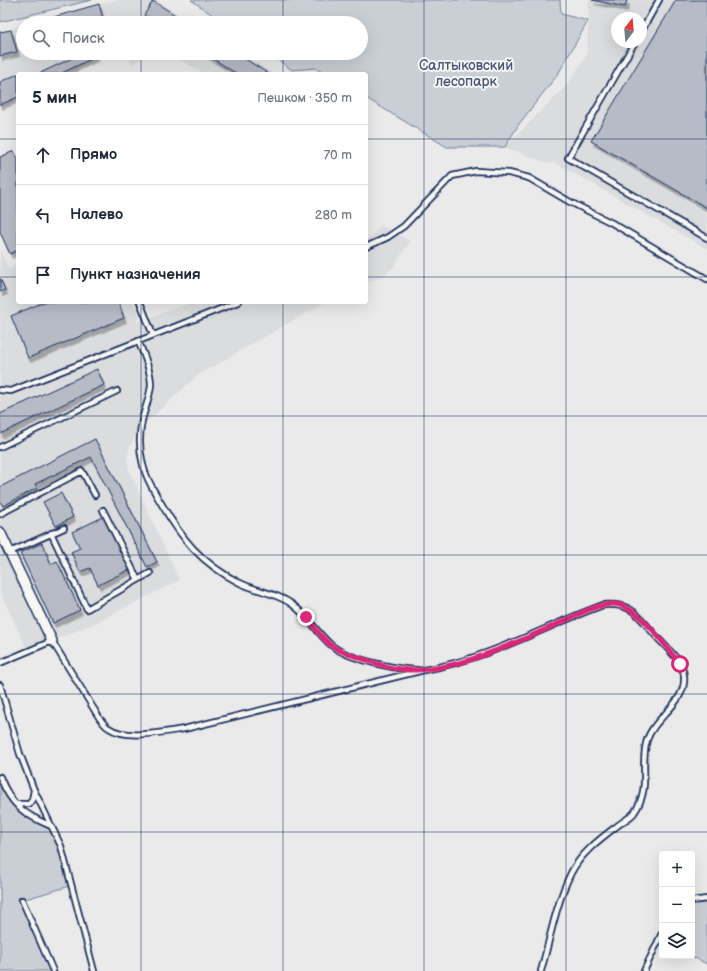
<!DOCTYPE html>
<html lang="ru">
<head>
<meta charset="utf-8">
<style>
  :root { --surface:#fff; --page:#f2f2f3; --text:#1f2937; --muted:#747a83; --line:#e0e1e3 }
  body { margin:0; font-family:"Balsamiq Sans",sans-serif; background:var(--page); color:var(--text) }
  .controls { position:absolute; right:12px; bottom:12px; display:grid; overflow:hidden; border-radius:4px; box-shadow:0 4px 16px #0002 }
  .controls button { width:36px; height:36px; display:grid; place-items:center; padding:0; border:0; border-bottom:1px solid var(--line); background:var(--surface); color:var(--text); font:20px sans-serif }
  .compass { position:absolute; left:611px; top:12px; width:36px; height:36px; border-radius:50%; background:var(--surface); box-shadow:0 4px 16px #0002; rotate:16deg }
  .stop { position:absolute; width:12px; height:12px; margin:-9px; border:3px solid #db2777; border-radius:50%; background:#fff }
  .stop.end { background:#db2777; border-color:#fff; box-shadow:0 1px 4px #0008 }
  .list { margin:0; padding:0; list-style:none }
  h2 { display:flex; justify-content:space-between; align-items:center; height:52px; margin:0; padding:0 16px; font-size:17px }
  h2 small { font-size:13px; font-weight:400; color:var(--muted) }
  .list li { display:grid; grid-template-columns:26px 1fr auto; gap:12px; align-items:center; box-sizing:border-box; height:60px; padding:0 16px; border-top:1px solid var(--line) }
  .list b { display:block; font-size:15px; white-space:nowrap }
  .list em { font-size:13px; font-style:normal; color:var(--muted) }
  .icon { flex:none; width:22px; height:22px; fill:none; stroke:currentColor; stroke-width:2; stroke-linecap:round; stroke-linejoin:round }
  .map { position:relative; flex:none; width:707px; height:971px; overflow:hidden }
  .search { position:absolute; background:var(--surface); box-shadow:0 4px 16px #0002; left:16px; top:16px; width:352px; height:44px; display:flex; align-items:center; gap:10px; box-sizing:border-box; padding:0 14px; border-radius:22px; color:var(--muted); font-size:15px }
  .panel { position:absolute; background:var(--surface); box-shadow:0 4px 16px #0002; left:16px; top:72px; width:352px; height:232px; border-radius:4px }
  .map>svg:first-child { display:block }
  .built { fill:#dadcde; fill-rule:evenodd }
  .green { fill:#caced5; stroke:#727e9a }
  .building { fill:#b6bbc6; stroke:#1b2f5e; filter:url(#shadow) }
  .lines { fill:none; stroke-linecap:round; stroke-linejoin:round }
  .lane-casing { stroke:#1b2f5e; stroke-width:8 }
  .street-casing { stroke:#1b2f5e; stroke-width:12 }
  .lane { stroke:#f6f6f2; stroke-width:4.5 }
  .street { stroke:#f6f6f2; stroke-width:9 }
  .route { stroke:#db2777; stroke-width:5 }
  .grid { fill:none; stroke:#1b2f5e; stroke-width:1; stroke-opacity:0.55 }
  .labels { text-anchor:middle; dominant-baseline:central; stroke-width:4; stroke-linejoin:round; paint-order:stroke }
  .park-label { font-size:14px; fill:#47577c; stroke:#f6f6f2 }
</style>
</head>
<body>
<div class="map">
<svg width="707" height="971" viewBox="0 0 707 971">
  <defs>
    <filter id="shadow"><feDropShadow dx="2.5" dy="4.5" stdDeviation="0" flood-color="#0004"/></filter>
  </defs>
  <rect width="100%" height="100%" fill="#e9eae9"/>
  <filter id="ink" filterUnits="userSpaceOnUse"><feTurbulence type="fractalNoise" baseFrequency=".025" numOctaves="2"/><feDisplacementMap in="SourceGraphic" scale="8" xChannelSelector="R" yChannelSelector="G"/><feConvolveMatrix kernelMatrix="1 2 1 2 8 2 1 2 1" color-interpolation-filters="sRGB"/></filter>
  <g filter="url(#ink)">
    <path class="built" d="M115,0H156L192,23H33Z
      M589,0H707V249L554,162L550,164L505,147L568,84L587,55ZM617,18H641V42H617Z
      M23,26V53H110L68,74H18V99L0,109V32Z
      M126,53H151L132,64Z
      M168,53H240L274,74H205Z
      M380,225L410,241L393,268L382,276L366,283V239L373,236Z
      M0,251L9,269L18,263V302H133L139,314L136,322L193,302H325L198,375L140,428L130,446L127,458L129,470L179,580L97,622L28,651L0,592Z"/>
    <path class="green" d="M0,0H92L0,22Z
      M191,0H560L561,14L588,21L558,74L519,124L505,147H447L366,98V74H326L315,68L292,70L268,53H361V23H224Z
      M0,777L12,802L56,832L70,886L22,900L53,971H0Z
      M707,899V964L691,956L692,901Z"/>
    <path class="building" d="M592,0H627L625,7Z
      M676,0H707V208L591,141Z
      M153,1L188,23H156L144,15Z
      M99,4L103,19L90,23H33Z
      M23,26V39L20,27Z
      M11,30L17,52L0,56V32Z
      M83,53H96L97,56L60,74H38Z
      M204,53H236L269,74H237Z
      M20,73L18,74V97L0,105V82Z
      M14,151L18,159V250L10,254L0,232V157Z
      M0,278L5,290L0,292Z
      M44,302H118L124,318L28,358L11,316Z
      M97,369L104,385L0,434V414Z
      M95,439L157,562L147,567L91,457L35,484L37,488L3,506L0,501V487Z
      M61,493L73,517L56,526L43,502Z
      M105,516L131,569L98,585L90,568L80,572L71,552L80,548L72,532Z
      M42,543L51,564L57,561L80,610L53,623L20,553Z"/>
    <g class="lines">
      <g class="lane-casing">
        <path id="lane" d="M641,32L659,0
          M635,42L568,158L707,238
          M366,247L388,237L404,226L452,176L476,171L509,173L529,178L570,202L612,223L707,279
          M140,302L153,335
          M138,341C144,354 151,370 151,385C150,397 145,408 142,420C139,435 139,450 143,465C146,479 154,491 161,503C181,538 201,563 238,582C255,591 278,593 293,605C308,616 317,633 331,645C347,659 395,669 417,670
          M0,390L11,391L238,302
          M0,447L117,391
          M103,510L138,580
          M0,514L82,471L95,495
          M51,533L87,609L150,573
          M10,552L64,528
          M0,663L52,641L100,719C102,721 105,726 109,728C126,740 164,732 184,729L424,670C488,659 543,627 603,605C632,603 637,614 655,635C664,646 683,660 684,676C687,703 654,717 647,740C639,765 652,787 634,813C630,818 622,822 617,826C600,839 581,853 571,873C556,903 550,939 541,971
          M0,685L20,754L34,790L61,846L94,971
          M0,777C11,805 23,814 51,826
          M16,804H29L32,800L34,790
          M22,900L53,971
          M692,901L707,899
          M644,971L662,933"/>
      </g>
      <g class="street-casing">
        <path id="street" d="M0,532L52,641"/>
      </g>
      <use href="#lane" class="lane"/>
      <use href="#street" class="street"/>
    </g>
  </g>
  <g class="lines" filter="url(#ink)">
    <path class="route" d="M306,617C314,626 322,639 332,646C342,653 355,656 366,660C377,664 389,668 401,669C449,676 522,640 566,620C580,614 604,600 620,605C643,612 665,646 680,664"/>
  </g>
  <path class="grid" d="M141,0V23M283,0V23M424,0V971M566,0V971M141,53V74M283,53V74M0,139H18M366,139H707M0,277H18M366,277H707M141,302V971M283,302V971M0,416H707M0,555H707M0,694H707M0,832H707"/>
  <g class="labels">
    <g class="park-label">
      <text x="466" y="65">Салтыковский<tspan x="466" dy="16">лесопарк</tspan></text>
    </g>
  </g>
</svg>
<div class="controls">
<button>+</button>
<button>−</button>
<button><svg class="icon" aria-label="layers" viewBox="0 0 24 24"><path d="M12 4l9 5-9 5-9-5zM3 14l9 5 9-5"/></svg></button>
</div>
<svg class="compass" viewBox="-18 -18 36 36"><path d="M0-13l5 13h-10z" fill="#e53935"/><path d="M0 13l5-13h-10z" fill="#747a83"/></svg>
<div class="stop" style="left:680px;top:664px"></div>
<div class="stop end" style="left:306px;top:617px"></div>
<div class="search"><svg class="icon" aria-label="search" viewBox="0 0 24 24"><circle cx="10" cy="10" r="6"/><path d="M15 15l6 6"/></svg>Поиск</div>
<section class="panel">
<h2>5 мин<small>Пешком · 350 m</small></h2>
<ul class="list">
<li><svg class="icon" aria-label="ahead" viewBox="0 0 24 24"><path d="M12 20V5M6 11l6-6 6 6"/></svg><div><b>Прямо</b></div><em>70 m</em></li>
<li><svg class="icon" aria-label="left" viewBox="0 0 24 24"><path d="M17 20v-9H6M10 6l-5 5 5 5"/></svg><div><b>Налево</b></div><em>280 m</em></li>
<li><svg class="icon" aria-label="arrive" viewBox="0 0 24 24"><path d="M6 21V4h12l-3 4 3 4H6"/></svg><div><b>Пункт назначения</b></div></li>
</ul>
</section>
</div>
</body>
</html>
